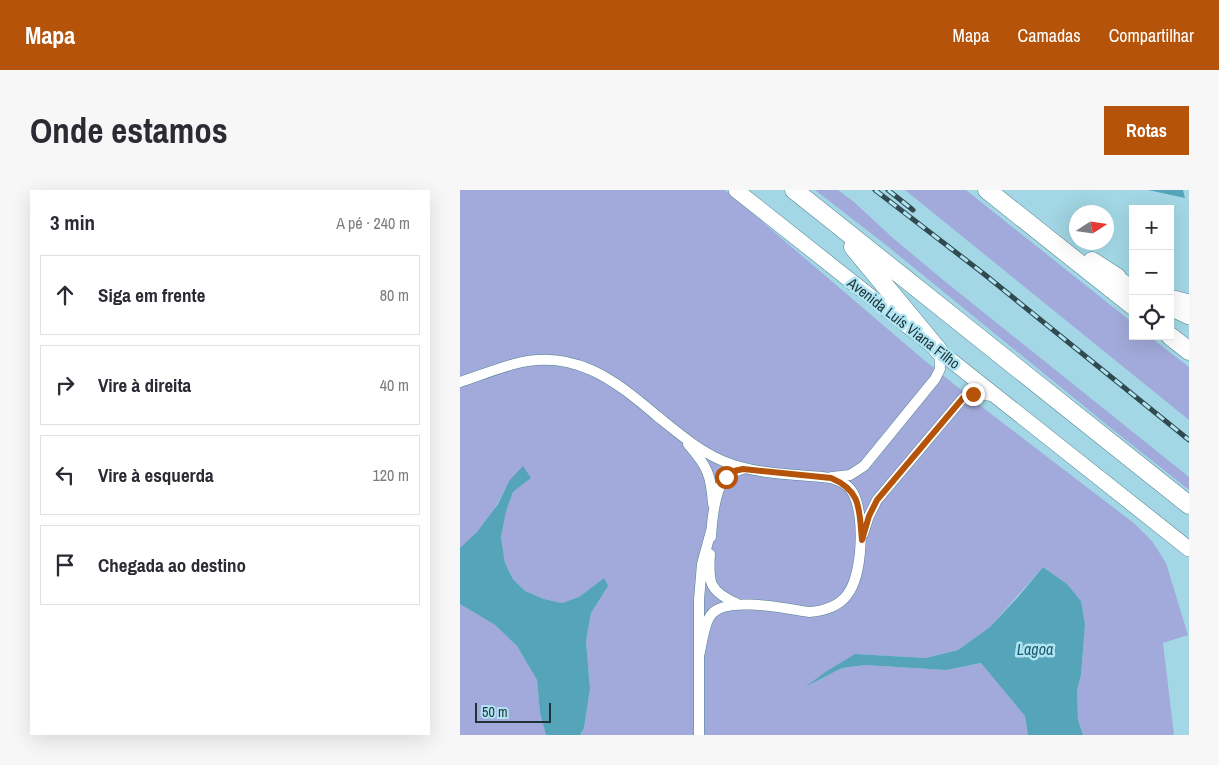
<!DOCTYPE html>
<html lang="pt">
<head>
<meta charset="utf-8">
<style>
  :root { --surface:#fff; --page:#f7f7f7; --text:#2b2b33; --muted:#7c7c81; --line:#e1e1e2; --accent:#b45309 }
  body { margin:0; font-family:"Archivo Narrow",sans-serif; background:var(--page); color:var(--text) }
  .controls { position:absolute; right:15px; top:15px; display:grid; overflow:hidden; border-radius:0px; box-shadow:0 5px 20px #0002 }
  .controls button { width:45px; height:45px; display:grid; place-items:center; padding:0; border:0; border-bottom:1px solid var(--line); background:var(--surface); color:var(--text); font:25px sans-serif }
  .compass { position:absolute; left:609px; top:15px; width:45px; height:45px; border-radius:50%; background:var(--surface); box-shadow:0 5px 20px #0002; rotate:78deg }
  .scale { position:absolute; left:15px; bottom:12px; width:76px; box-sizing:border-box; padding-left:5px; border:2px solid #1e3338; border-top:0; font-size:14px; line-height:18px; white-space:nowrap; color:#1e3338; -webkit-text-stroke:4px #b0e4f3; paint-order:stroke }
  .stop { position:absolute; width:15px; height:15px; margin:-11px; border:4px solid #b45309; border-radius:50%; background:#fff }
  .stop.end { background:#b45309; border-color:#fff; box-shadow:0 1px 5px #0008 }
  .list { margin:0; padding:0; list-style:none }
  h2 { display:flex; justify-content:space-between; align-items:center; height:65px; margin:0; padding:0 20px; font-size:21px }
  h2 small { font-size:16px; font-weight:400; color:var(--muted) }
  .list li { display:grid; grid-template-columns:32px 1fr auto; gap:15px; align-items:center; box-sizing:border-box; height:80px; margin:0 10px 10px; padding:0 10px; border:1px solid var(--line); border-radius:0px }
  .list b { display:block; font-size:19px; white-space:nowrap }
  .list em { font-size:16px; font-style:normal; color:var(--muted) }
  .icon { flex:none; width:28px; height:28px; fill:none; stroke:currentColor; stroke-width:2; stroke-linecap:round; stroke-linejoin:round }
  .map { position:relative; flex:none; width:729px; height:545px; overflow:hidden; border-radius:0px }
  header { display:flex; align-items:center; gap:30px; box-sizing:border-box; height:70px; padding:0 25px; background:var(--accent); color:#fff }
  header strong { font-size:24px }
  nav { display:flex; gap:28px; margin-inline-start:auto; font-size:18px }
  .intro { display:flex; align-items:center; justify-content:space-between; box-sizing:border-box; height:120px; padding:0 30px }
  h1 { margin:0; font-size:35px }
  .button { padding:12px 22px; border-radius:0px; background:var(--accent); color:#fff; font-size:18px; font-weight:700 }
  main { display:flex; gap:30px; padding:0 30px }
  aside { flex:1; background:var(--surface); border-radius:0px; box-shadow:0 5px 20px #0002 }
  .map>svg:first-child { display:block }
  .green { fill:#a2aadb }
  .water { fill:#56a4b9 }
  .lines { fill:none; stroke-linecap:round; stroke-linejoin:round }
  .minor-casing { stroke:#528390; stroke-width:11 }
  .secondary-casing { stroke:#528390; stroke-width:16 }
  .trunk-casing { stroke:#528390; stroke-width:19 }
  .minor { stroke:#fff; stroke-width:10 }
  .secondary { stroke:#fff; stroke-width:15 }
  .trunk { stroke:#fff; stroke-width:18 }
  .rail-casing { stroke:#314a50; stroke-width:5 }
  .rail { stroke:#b0e4f3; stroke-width:3; stroke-dasharray:9; stroke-linecap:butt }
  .route { stroke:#b45309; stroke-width:6 }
  .labels { text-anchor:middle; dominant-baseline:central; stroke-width:5; stroke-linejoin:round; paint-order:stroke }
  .street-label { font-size:15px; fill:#1e3338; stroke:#b0e4f3 }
  .water-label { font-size:16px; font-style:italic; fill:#1b5b6b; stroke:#b0e4f3 }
</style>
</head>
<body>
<header>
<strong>Mapa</strong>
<nav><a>Mapa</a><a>Camadas</a><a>Compartilhar</a></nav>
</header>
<div class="intro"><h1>Onde estamos</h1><a class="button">Rotas</a></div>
<main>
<aside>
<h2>3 min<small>A pé · 240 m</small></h2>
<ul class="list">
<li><svg class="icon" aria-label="ahead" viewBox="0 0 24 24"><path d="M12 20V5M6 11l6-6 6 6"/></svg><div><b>Siga em frente</b></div><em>80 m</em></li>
<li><svg class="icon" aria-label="right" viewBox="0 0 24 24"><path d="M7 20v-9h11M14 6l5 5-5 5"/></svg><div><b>Vire à direita</b></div><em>40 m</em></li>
<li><svg class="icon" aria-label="left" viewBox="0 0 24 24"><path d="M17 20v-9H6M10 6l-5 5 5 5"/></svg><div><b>Vire à esquerda</b></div><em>120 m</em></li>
<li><svg class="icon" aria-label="arrive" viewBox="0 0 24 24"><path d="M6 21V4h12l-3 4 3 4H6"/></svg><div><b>Chegada ao destino</b></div></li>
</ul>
</aside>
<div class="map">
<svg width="729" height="545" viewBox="0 0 729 545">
  <rect width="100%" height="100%" fill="#a3d7e5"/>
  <path class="green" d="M0,0H265L464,170L526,220L675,334L692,351L706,373L728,445L703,453L714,545H623L618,530L617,500L621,485L625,434L621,411L607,394L583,377L530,437L498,460L466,468L395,464L349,495L382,478L405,475L486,480L522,473L565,526L568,545H120L124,538L130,499L126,451L131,423L139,410L144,388L119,407L102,413L84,409L65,401L53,389L45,373L41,347L46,322L53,302L71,288L49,291C37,316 23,341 0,358Z
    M355,0H378L394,12L433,48L482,89L729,287V300L652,239L426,55Z
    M445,0H506L673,133V146H689L729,177V230Z
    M0,414L35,435L57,456L77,490L80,523L86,545H0Z"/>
  <path class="water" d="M688,0H723L725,8Z
    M63,276L71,288L53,302L46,322L41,347L45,373L53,389L65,401L84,409L102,413L119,407L144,388L148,396L131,423L126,451L130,499L124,538L120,545H86L80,523L77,490L57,456L35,435L0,414V358L17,342L38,314L49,291Z
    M583,377L607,394L621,411L625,434L621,485L617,500L618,530L623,545H568L565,526L521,473L486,480L405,475L382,478L345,497L367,481L395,464L466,468L498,460L530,437L558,407Z"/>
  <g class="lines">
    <g class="minor-casing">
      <path id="minor" d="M0,192C18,186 36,179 54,174C113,158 154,189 197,226C217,242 239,261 263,271C296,285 336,284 371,288C380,291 388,294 393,303C405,325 403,385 387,405C378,417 363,421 349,422C327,419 265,405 251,425C244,433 242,455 239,466
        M228,254C247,276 251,284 253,314
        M372,287L390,285L404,276L475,189L480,179L479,161
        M403,344L409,326L417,310L503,208L513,204L532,206
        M251,347C252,331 255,300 265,288C270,282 276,281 283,279
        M250,364C248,392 249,401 276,413
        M239,545V410L242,374L251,341"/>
    </g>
    <g class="secondary-casing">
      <path id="secondary" d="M276,0L729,359
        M657,87L673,99
        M710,107L729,112
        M710,118L729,127"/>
    </g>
    <g class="trunk-casing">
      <path id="trunk" d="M334,0L729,315
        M527,0L673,116
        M393,57L479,161
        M632,71L657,87
        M710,146L729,161"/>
    </g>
    <use href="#minor" class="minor"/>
    <use href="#secondary" class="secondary"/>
    <use href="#trunk" class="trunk"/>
    <g class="rail-casing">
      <path id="rail" d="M415,0L524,84L729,250
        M428,0L453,20"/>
    </g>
    <use href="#rail" class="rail"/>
  </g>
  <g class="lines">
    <path class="route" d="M266,287L274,281L283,279L371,288C402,301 399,320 402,350L409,326L417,310L503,208L513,204"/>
  </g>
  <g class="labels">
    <g class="street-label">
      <text transform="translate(444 133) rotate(38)">Avenida Luís Viana Filho</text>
    </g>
    <g class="water-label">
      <text x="575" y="459">Lagoa</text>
    </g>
  </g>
</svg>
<div class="controls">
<button>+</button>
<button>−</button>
<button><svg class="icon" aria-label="locate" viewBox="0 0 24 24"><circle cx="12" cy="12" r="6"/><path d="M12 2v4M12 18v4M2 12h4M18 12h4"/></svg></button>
</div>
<svg class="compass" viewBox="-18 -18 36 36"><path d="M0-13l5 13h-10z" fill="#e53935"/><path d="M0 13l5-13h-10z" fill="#7c7c81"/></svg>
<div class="scale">50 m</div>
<div class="stop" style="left:266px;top:287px"></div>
<div class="stop end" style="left:513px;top:204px"></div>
</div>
</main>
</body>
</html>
